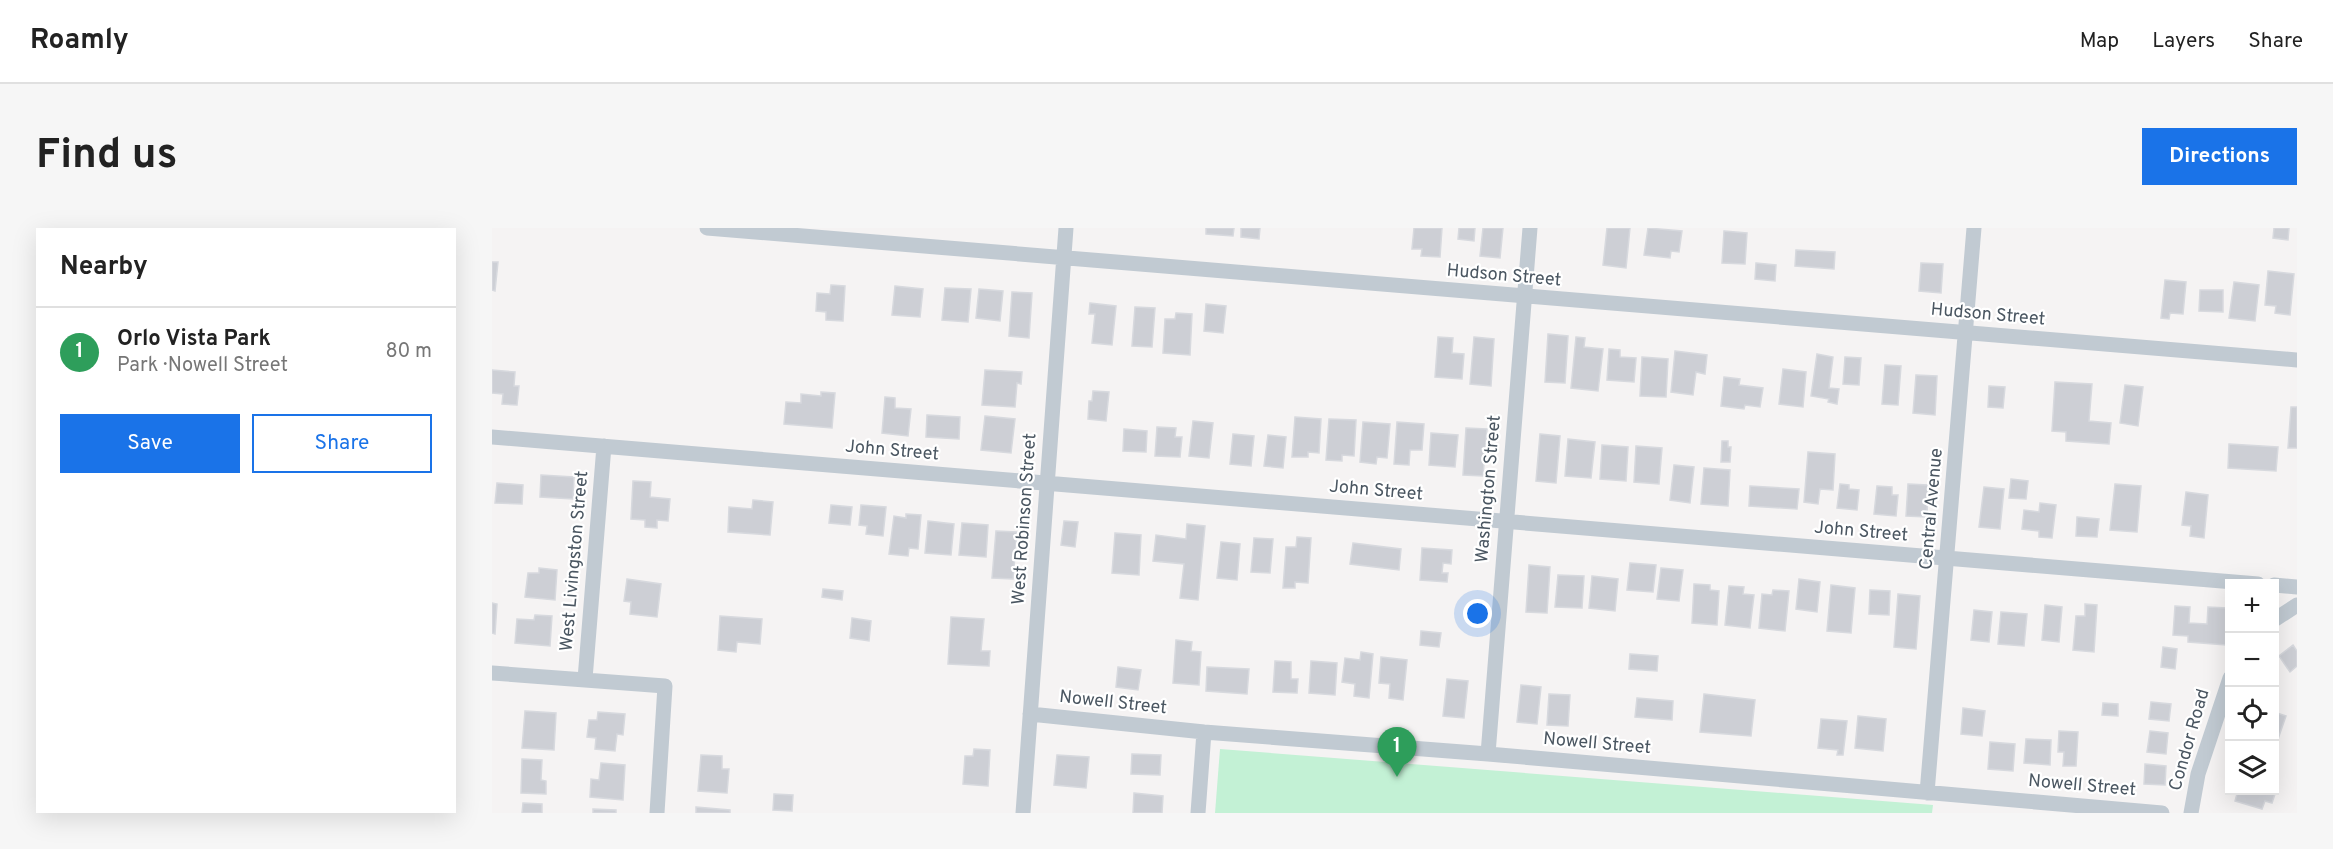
<!DOCTYPE html>
<html lang="en">
<head>
<meta charset="utf-8">
<style>
  :root { --surface:#fff; --page:#f6f6f6; --text:#222; --muted:#767676; --line:#e0e0e0; --accent:#1a73e8 }
  body { margin:0; font-family:Overpass,sans-serif; background:var(--page); color:var(--text) }
  .controls { position:absolute; right:18px; bottom:18px; display:grid; overflow:hidden; border-radius:0px; box-shadow:0 6px 24px #0002 }
  .controls button { width:54px; height:54px; display:grid; place-items:center; padding:0; border:0; border-bottom:2px solid var(--line); background:var(--surface); color:var(--text); font:30px sans-serif }
  .you { position:absolute; left:986px; top:386px; width:21px; height:21px; margin:-15px; border:4px solid #fff; border-radius:50%; background:#1a73e8; box-shadow:0 0 0 9px #1a73e833 }
  .badge { display:grid; place-items:center; width:39px; height:39px; border-radius:50%; background:var(--accent); color:#fff; font-size:20px; font-weight:700 }
  .pin { position:absolute; translate:-50% -50px; filter:drop-shadow(0 2px 3px #0008) }
  .pin::after { content:''; position:absolute; top:32px; width:21px; height:18px; background:inherit; clip-path:polygon(0 0,100% 0,50% 100%) }
  .list { margin:0; padding:0; list-style:none }
  h2 { display:flex; justify-content:space-between; align-items:center; height:78px; margin:0; padding:0 24px; font-size:26px }
  h2 small { font-size:20px; font-weight:400; color:var(--muted) }
  .list li { display:grid; grid-template-columns:39px 1fr auto; gap:18px; align-items:center; box-sizing:border-box; height:90px; padding:0 24px; border-top:2px solid var(--line) }
  .list b { display:block; font-size:22px; white-space:nowrap }
  .list p { margin:0; font-size:20px; white-space:nowrap; color:var(--muted) }
  .list em { font-size:20px; font-style:normal; color:var(--muted) }
  .actions { display:flex; gap:12px; padding:18px 24px }
  .actions a { flex:1; padding:14px 0; border:2px solid var(--accent); border-radius:0px; text-align:center; font-size:21px; color:var(--accent) }
  .actions .main { background:var(--accent); color:#fff }
  .icon { flex:none; width:33px; height:33px; fill:none; stroke:currentColor; stroke-width:2; stroke-linecap:round; stroke-linejoin:round }
  .map { position:relative; flex:none; width:1805px; height:585px; overflow:hidden; border-radius:0px }
  header { display:flex; align-items:center; gap:36px; box-sizing:border-box; height:84px; padding:0 30px; background:var(--surface); border-bottom:2px solid var(--line) }
  header strong { font-size:28px }
  nav { display:flex; gap:33px; margin-inline-start:auto; font-size:21px }
  .intro { display:flex; align-items:center; justify-content:space-between; box-sizing:border-box; height:144px; padding:0 36px }
  h1 { margin:0; font-size:42px }
  .button { padding:15px 27px; border-radius:0px; background:var(--accent); color:#fff; font-size:21px; font-weight:700 }
  main { display:flex; gap:36px; padding:0 36px }
  aside { flex:1; background:var(--surface); border-radius:0px; box-shadow:0 6px 24px #0002 }
  .map>svg:first-child { display:block }
  .green { fill:#c3f1d5 }
  .building { fill:#cdcfd5; stroke:#d7d9de; stroke-width:1.5 }
  .lines { fill:none; stroke-linecap:round; stroke-linejoin:round }
  .minor { stroke:#c1cad2; stroke-width:15 }
  .labels { text-anchor:middle; dominant-baseline:central; stroke-width:4.5; stroke-linejoin:round; paint-order:stroke }
  .street-label { font-size:18px; fill:#4a5661; stroke:#fff }
</style>
</head>
<body>
<header>
<strong>Roamly</strong>
<nav><a>Map</a><a>Layers</a><a>Share</a></nav>
</header>
<div class="intro"><h1>Find us</h1><a class="button">Directions</a></div>
<main>
<aside>
<h2>Nearby<small></small></h2>
<ul class="list">
<li><span class="badge" style="background:#2e9e5b">1</span><div><b>Orlo Vista Park</b><p>Park · Nowell Street</p></div><em>80 m</em></li>
</ul>
<div class="actions"><a class="main">Save</a><a>Share</a></div>
</aside>
<div class="map">
<svg width="1805" height="585" viewBox="0 0 1805 585">
  <rect width="100%" height="100%" fill="#f5f3f3"/>
  <path class="green" d="M728,521L1441,577L1440,585H723Z"/>
  <path class="building" d="M714,0H742L741,8L714,6Z
    M749,0H768L767,11L749,9Z
    M922,0H950L948,29L929,28L930,21H920Z
    M967,0H983L982,13L966,11Z
    M991,0H1011L1008,30L988,28Z
    M1115,0H1138L1134,40L1111,37Z
    M1156,0L1190,3L1187,24L1179,23L1178,30L1152,27Z
    M1782,0H1797L1796,12L1781,10Z
    M1232,3L1255,5L1253,36L1230,35Z
    M1304,22L1343,24L1342,41L1303,38Z
    M0,34H6L3,63L0,62Z
    M1264,35L1284,37L1283,53L1263,51Z
    M1429,35L1451,36L1449,65L1427,63Z
    M1776,43L1802,46L1798,87L1783,85L1784,78L1773,77Z
    M1673,52L1694,54L1691,86L1678,85L1677,91L1669,90Z
    M1742,54L1767,57L1763,93L1737,90Z
    M339,57L353,58L351,93L334,92V84L324,83L325,65L338,66Z
    M403,58L431,61L428,89L400,87Z
    M453,60L479,61L476,94L450,92Z
    M487,61L511,63L508,93L484,90Z
    M1708,62H1731V84L1707,83Z
    M520,64L540,65L537,110L517,108Z
    M598,75L624,78L620,117L600,115L603,86H597Z
    M714,76L734,78L731,105L712,103Z
    M643,79L663,80L660,119L640,118Z
    M684,85L700,86L698,127L671,125L673,91H683Z
    M1056,106L1076,108L1073,155L1053,154Z
    M946,109L961,110L960,125L972,126L970,151L943,149Z
    M982,109L1002,111L999,158L978,156Z
    M1084,109L1093,110L1092,119L1111,121L1106,163L1079,160Z
    M1117,121L1128,122V129L1144,130L1142,154L1115,152Z
    M1183,123L1215,127L1213,146L1204,144L1201,167L1179,164Z
    M1325,126L1341,129L1337,160L1347,161L1345,176L1336,174L1337,171L1319,168Z
    M1150,129L1176,131L1174,169L1148,168Z
    M1353,129L1369,130L1367,157L1351,156Z
    M1393,137L1409,138L1406,177L1390,176Z
    M1291,141L1314,144L1311,179L1287,176Z
    M0,142L23,144L22,158H27L25,177L10,176L11,166L0,165Z
    M493,142L530,144L529,156L525,155L523,179L490,177Z
    M1424,147L1445,148L1443,187L1421,185Z
    M1232,149L1248,151L1247,157L1271,160L1268,179L1253,177L1252,181L1229,178Z
    M1563,154L1600,156L1597,193L1619,195L1617,216L1574,213V204L1560,203Z
    M1633,157L1651,159L1646,198L1628,195Z
    M1497,158L1513,159L1511,180L1496,179Z
    M601,163L617,164L614,193L596,191L597,173H600Z
    M329,164L343,165L340,200L292,196L294,174L309,175V166L329,168Z
    M393,169L403,170V180L419,181L416,208L390,205Z
    M1799,179H1805V220H1796Z
    M435,187L468,189L467,211L434,209Z
    M493,188L523,191L519,225L489,222Z
    M803,189L829,191L827,225L816,224V229H800Z
    M837,191L864,192L862,228L850,227V233L834,232Z
    M701,193L721,195L717,230L697,228Z
    M871,194L898,196L895,230L885,229L884,236L868,234Z
    M905,194L932,196L930,222H918L917,237L902,236Z
    M665,199L684,200L683,209H690L688,229L663,228Z
    M974,200L995,201L991,248L971,247Z
    M632,201L655,203L654,224L631,223Z
    M939,205L966,207L963,239L937,237Z
    M741,206L762,208L759,238L738,236Z
    M1048,206L1068,208L1064,255L1044,253Z
    M776,207L794,209L791,240L772,238Z
    M1076,211L1103,214L1099,250L1073,248Z
    M1230,213H1236V219H1239L1238,234H1229Z
    M1737,216L1786,219L1784,243L1736,240Z
    M1110,217L1136,219L1134,253L1108,251Z
    M1144,218L1170,220L1167,256L1142,254Z
    M1316,224L1343,226L1341,262L1328,261L1326,276L1312,274Z
    M1182,237L1202,239L1198,275L1178,272Z
    M1212,240L1238,242L1236,278L1209,276Z
    M49,247L82,249L81,271L48,269Z
    M1519,251L1536,253L1534,271L1517,270Z
    M141,253L159,254L158,269L178,271L176,293L165,292V300L153,299V292L139,291Z
    M5,255L31,257L30,276L3,275Z
    M1348,256L1357,257V261L1367,262L1365,282L1345,280Z
    M1416,256L1436,257L1435,289L1414,288Z
    M1623,256L1649,258L1645,304L1618,302Z
    M1258,258L1307,261L1305,281L1257,278Z
    M1385,258L1400,259V267H1406L1404,288L1382,286Z
    M1492,259L1512,261L1508,301L1487,299Z
    M1694,264L1716,267L1712,310L1698,308L1699,298L1690,297Z
    M261,272L281,274L278,307L236,304L237,279L260,281Z
    M1548,275L1564,277L1560,310L1547,309V303L1530,301L1532,282L1547,284Z
    M339,277L360,279L358,297L337,295Z
    M369,277L394,279L391,308L374,306L375,298L367,297Z
    M414,286L429,287L426,321L417,320L416,328L397,326L402,288L414,290Z
    M1585,289L1607,291L1605,309L1584,308Z
    M436,293L462,296L459,327L433,325Z
    M572,293L586,294L583,319L569,317Z
    M470,295L496,297L494,329L467,327Z
    M695,296L713,298L706,372L688,370L692,336L661,333L664,307L694,311Z
    M504,303L525,304L521,351L500,350Z
    M623,305L649,307L647,347L620,345Z
    M805,309L819,310L816,355L803,354V360H791L794,319H804Z
    M762,310L781,311L778,345L759,344Z
    M729,314L748,316L745,352L725,350Z
    M861,315L909,321L907,342L858,336Z
    M930,320L960,322L959,336L951,335L950,345H956L955,354L928,352Z
    M1138,335L1164,337L1161,364L1135,362Z
    M1037,337L1058,339L1055,385L1034,384Z
    M47,340L65,342L63,372L33,369L36,345H47Z
    M1169,340L1191,342L1187,373L1165,371Z
    M1066,347L1092,348L1090,380L1063,379Z
    M1100,348L1126,351L1123,383L1097,380Z
    M135,351L169,356L165,389L138,386L139,374L132,373Z
    M1307,351L1328,354L1325,384L1304,381Z
    M1202,356L1218,357V362L1227,363L1225,397L1200,395Z
    M1339,357L1363,360L1359,405L1335,403Z
    M1237,358L1252,359L1251,366L1262,367L1258,400L1233,397Z
    M331,361L351,363L350,372L330,369Z
    M1281,362L1297,363L1293,403L1267,400L1270,366L1280,367Z
    M1378,362L1398,363L1397,387L1377,386Z
    M1406,366L1428,368L1424,421L1402,419Z
    M0,375L5,376L3,406L0,405Z
    M1593,376L1605,377L1602,424L1581,422L1584,388H1593Z
    M1553,377L1570,379L1567,414L1550,412Z
    M1683,378L1698,379L1697,395L1715,396L1716,379L1736,380L1734,417L1696,414V408L1681,407Z
    M1482,382L1500,384L1497,414L1479,412Z
    M1509,384L1535,386L1532,418L1506,416Z
    M43,387L60,388L58,418L23,415L25,391L42,392Z
    M228,388L270,391L268,416L245,414L244,424L226,422Z
    M459,389L492,391L489,423H498L497,438L456,436Z
    M360,390L379,393L377,413L358,410Z
    M929,403L949,405L947,419L928,417Z
    M684,412L700,414L699,423L709,424L707,457L681,455Z
    M1801,417L1805,423V438L1798,444L1787,428Z
    M1671,419L1685,421L1683,441L1669,439Z
    M869,424L881,426L877,470L862,468L863,456L850,454L853,430L868,432Z
    M1138,426L1166,428L1165,443L1137,441Z
    M889,429L915,432L911,472L897,470L898,456L887,455Z
    M783,433L799,434V451H806L805,465L781,464Z
    M819,433L845,435L843,467L817,465Z
    M626,439L649,442L646,462L624,459Z
    M715,439L757,441L755,466L714,463Z
    M955,451L976,453L972,490L951,488Z
    M1029,457L1049,459L1045,496L1025,494Z
    M1057,466L1078,467L1076,498L1055,497Z
    M1212,466L1263,472L1259,508L1208,504Z
    M1145,470L1181,473L1180,492L1143,489Z
    M1659,474L1679,476L1677,493L1657,491Z
    M1611,475L1626,476V488L1610,487Z
    M1471,480L1493,483L1490,508L1469,506Z
    M33,483L64,485L62,522L30,520Z
    M106,484L133,486L131,507L125,506L123,523L103,521L104,510L95,509L97,492H105Z
    M1782,484L1794,488L1786,511L1782,510Z
    M1366,488L1394,491L1391,523L1363,520Z
    M1329,491L1355,493L1351,527H1345L1346,522L1326,520Z
    M1567,503L1586,504L1584,538H1571L1572,524H1566Z
    M1658,503L1676,505L1674,526L1655,524Z
    M1534,511L1559,512L1558,537L1532,535Z
    M1498,514L1523,516L1521,543L1496,541Z
    M482,521L498,522L496,558L471,556L473,528H481Z
    M640,526L669,527L668,547L639,546Z
    M209,527L230,528V541H237L235,565L206,563Z
    M565,527L597,529L594,560L562,557Z
    M30,531L50,532L49,552L54,553V566L29,565Z
    M109,535L133,537L131,572L98,569L99,551L107,552Z
    M1653,536L1674,538L1673,557L1652,556Z
    M1782,556L1786,557L1780,575L1773,573L1770,581L1743,573L1746,562H1782Z
    M642,565L671,568L670,585H641Z
    M282,566L301,567L300,583L281,582Z
    M31,575L50,576V585H30Z
    M204,579L238,582V585H204Z
    M101,581L124,582V585H101Z"/>
  <g class="lines">
    <path class="minor" d="M215,0L1805,132
      M0,209L1766,356
      M1782,357L1805,359
      M1782,392L1805,377
      M0,445L173,458L165,585
      M93,451L112,218
      M538,486L712,504L996,526L1670,585
      M996,526L1038,0
      M1435,565L1482,0
      M531,585L574,0
      M706,585L712,504
      M1699,585L1706,546L1738,450"/>
  </g>
  <g class="labels">
    <g class="street-label">
      <text transform="translate(1012 48) rotate(5)">Hudson Street</text>
      <text transform="translate(1496 87) rotate(5)">Hudson Street</text>
      <text transform="translate(400 223) rotate(5)">John Street</text>
      <text transform="translate(997 261) rotate(-85)">Washington Street</text>
      <text transform="translate(884 263) rotate(5)">John Street</text>
      <text transform="translate(1440 281) rotate(-85)">Central Avenue</text>
      <text transform="translate(533 291) rotate(-86)">West Robinson Street</text>
      <text transform="translate(1369 304) rotate(5)">John Street</text>
      <text transform="translate(83 333) rotate(-85)">West Livingston Street</text>
      <text transform="translate(621 475) rotate(6)">Nowell Street</text>
      <text transform="translate(1698 512) rotate(-74)">Condor Road</text>
      <text transform="translate(1105 516) rotate(5)">Nowell Street</text>
      <text transform="translate(1590 558) rotate(5)">Nowell Street</text>
    </g>
  </g>
</svg>
<div class="controls">
<button>+</button>
<button>−</button>
<button><svg class="icon" aria-label="locate" viewBox="0 0 24 24"><circle cx="12" cy="12" r="6"/><path d="M12 2v4M12 18v4M2 12h4M18 12h4"/></svg></button>
<button><svg class="icon" aria-label="layers" viewBox="0 0 24 24"><path d="M12 4l9 5-9 5-9-5zM3 14l9 5 9-5"/></svg></button>
</div>
<div class="you"></div>
<div class="pin badge" style="left:905px;top:549px;background:#2e9e5b">1</div>
</div>
</main>
</body>
</html>
